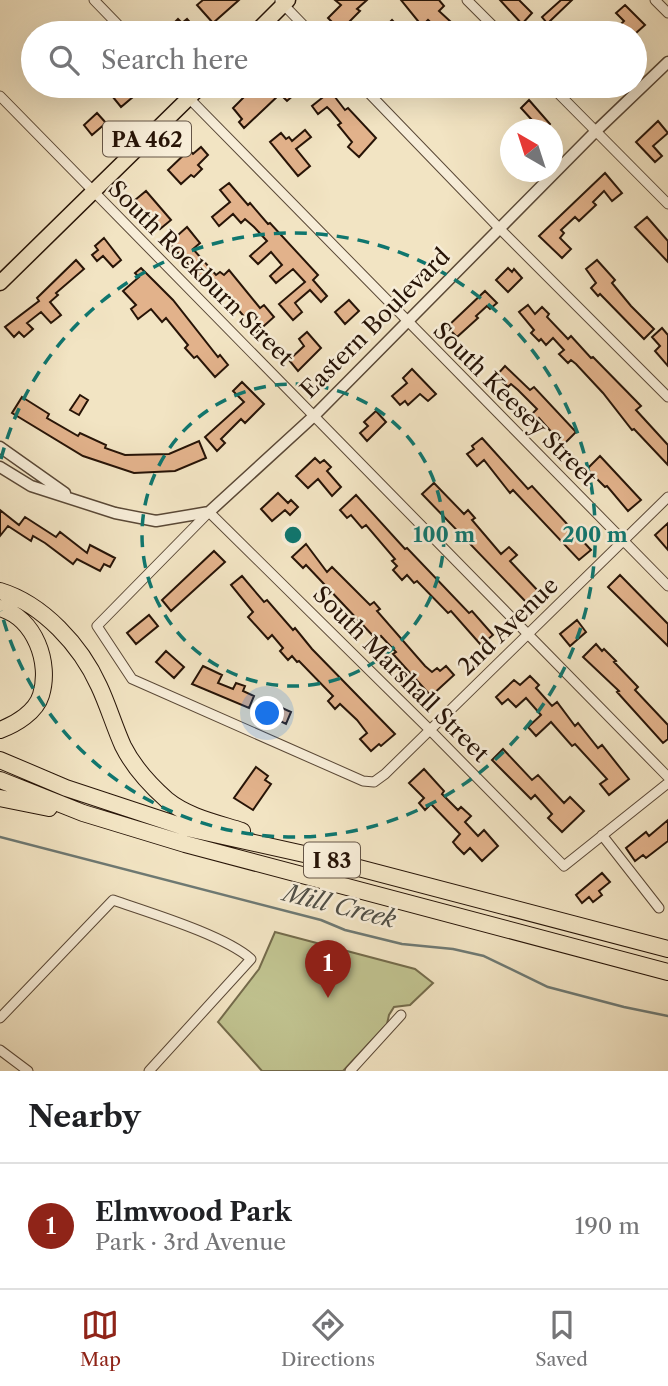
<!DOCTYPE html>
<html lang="en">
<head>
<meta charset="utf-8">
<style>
  :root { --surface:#fff; --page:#f2f2f2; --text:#202124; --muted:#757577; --line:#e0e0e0; --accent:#8f2418 }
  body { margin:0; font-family:"Libre Caslon Text",serif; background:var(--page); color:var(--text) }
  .compass { position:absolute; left:500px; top:119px; width:63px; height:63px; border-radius:50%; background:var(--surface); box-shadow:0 7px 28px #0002; rotate:321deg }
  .you { position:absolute; left:268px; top:714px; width:24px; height:24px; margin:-18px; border:5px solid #fff; border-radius:50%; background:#1a73e8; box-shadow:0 0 0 10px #1a73e833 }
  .badge { display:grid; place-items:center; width:46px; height:46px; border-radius:50%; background:var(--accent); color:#fff; font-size:23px; font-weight:700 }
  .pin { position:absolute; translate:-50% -58px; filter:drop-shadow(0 2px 4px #0008) }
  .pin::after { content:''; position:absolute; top:37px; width:24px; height:21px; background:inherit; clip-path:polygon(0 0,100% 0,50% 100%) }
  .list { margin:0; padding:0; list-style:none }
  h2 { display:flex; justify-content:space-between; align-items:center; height:91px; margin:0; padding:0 28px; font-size:30px }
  h2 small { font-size:23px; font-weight:400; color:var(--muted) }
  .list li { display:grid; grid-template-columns:46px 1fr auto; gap:21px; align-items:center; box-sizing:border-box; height:126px; padding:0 28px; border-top:2px solid var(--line) }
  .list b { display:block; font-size:26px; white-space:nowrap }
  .list p { margin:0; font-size:23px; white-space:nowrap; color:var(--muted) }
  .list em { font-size:23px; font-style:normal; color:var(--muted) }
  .icon { flex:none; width:38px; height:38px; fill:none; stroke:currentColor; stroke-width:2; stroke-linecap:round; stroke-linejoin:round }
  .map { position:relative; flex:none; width:668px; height:1071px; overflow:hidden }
  .search { position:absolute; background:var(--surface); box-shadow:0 7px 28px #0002; left:21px; right:21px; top:21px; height:77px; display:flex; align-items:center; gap:18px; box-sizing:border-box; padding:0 24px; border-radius:38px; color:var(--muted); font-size:26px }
  .sheet { height:217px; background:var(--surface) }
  nav { display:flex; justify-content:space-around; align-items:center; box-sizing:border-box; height:98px; border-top:2px solid var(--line); background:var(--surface); font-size:19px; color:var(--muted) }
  nav a { display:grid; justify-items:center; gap:4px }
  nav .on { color:var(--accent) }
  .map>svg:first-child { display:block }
  .green { fill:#c0c28f; stroke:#746b4b; stroke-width:2 }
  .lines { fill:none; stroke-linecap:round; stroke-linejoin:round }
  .stream { stroke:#6e7973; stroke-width:2.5 }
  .building { fill:#e2b28b; stroke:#271407; stroke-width:2 }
  .minor-casing { stroke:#5a4836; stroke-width:11 }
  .tertiary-casing { stroke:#5a4836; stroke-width:13 }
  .primary-casing { stroke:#271407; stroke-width:17 }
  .motorway-casing { stroke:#271407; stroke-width:18 }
  .minor { stroke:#f7edd8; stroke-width:9 }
  .tertiary { stroke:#f7edd8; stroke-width:10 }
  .primary { stroke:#f2e4c3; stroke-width:14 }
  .motorway { stroke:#f2e4c3; stroke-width:16 }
  .ring { fill:none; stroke:#0f766e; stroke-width:3.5; stroke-dasharray:12 9 }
  .labels { text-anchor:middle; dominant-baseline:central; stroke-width:5; stroke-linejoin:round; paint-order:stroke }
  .shield { fill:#f7edd8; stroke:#655546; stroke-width:2 }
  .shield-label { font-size:21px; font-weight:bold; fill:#271407 }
  .street-label { font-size:23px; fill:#271407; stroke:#f7edd8 }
  .water-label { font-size:24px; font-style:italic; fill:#504f46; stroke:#f7edd8 }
  .centre { fill:#0f766e; stroke:#f7edd8; stroke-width:3.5 }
  .ring-label { font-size:21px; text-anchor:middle; font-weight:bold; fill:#0f766e; stroke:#f7edd8; stroke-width:5; stroke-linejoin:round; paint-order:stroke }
</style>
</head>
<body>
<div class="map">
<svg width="668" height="1071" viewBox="0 0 668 1071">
  <rect width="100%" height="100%" fill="#f2e4c3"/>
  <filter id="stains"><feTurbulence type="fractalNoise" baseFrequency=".00286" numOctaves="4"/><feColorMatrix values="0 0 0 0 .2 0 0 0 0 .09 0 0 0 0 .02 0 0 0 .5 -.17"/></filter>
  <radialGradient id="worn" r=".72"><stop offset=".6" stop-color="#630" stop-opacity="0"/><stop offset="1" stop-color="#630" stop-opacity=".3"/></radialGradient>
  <path class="green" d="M275,932L415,969L433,983L410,1005L394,1007L389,1015L387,1024L343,1071H262L218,1022L259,969Z"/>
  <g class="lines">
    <path class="stream" d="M0,837L321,920L345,930L402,944L453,949L484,956L548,987L624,1007L668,1016"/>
  </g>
  <path class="building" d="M203,0H239L213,23L197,5Z
    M335,0H367L357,9L360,11L350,21L355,26L348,33H343L328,18L341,5Z
    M401,0H439L444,6L439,11L463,33H442L428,20L422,26Z
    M500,0H519L532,13L522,24Z
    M561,0H572L548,23L560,33H536L546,22L542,17Z
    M625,5L645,25L636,33H622L617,28L624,21L616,13Z
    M178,19L182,23L187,19L199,33H173L169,28Z
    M392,20L404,33H389L384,28Z
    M104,86H146L121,107Z
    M255,86H290L289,87L295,94L287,101L280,94L244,128L239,122L242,119L233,108Z
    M328,88L345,110L348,108L376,138L359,157L348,147L352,142L338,125L341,123L331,111L327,107L318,114L312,106L322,98L319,95Z
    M529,100L550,124L545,130H521L532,120L521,108Z
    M97,113L106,123L92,135L84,125Z
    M658,121L668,133L653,146L662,156L655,162L636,142Z
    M305,130L311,137L296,149L310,166L298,176L270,142L281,133L286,139L289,137L292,141Z
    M201,147L208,155L198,165L202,169L194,177L191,175L181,184L168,170L189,150L193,154Z
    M605,173L622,193L612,201L604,191L593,202L596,205L579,221L575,217L561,230L564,233L560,238L571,249L562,258L539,236Z
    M229,183L248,205L250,203L268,224L270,223L318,275L313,280L327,296L321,302L310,290L295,303L302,312L293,320L279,304L305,282L293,269L276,283L270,276L282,265L271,252L258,264L250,256L267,241L254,227L245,219L241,223L233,214L219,226L212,217L230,202L220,190Z
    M146,191L171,220L160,229L135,200Z
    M647,217L668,241V262L635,227Z
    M187,227L200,243L193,249L216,275L220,272L224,275L229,270L260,308L264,305L274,317L257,332L226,295L224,297L207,277L203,275L200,277L169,243Z
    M104,238L121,260L113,267L103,256L97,261L92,255L98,250L95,246Z
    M76,260L84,269L56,293L58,295L50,302L61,315L51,323L41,312L27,323L33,329L24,337L19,332L14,337L5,327L39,301L37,298Z
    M597,260L615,280L612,283L631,306L654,329L644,339L600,294L598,296L591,288L596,283L586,269Z
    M141,268L173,300L218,357L220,355L228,365L215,377L197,356L194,358L185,348L188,345L166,318L162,322L151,309L138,319L131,309L136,305L123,291L139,277L135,273Z
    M508,268L512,272L514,269L522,278L508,292L496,280Z
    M485,291L497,303L490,309L487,306L476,316L478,318L457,337L447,327Z
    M349,300L359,311L345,324L335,312Z
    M528,305L535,314L542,307L549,314L547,317L568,339L571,336L591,358L593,357L641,406L636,410L668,445V465L634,429L632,430L603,393L576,364L571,360L568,363L559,354L564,350L553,338L546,345L541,339L539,341L531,333L534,330L519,312Z
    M662,328L668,335V366L655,351L660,346L652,337Z
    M307,332L321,348L298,371L289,360L304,346L299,339Z
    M505,366L530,390L534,387L576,432L563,445L539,418L538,420L532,414L537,409L518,390L511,384L508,387L496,376Z
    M412,369L436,394L428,401L420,394L408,405L405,401L400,405L392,396L407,383L403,378Z
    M242,382L264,404L245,423L241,419L221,439L225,443L217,451L205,437L244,402L233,391Z
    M80,395L88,400L79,415L70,410Z
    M22,397L49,414L47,418L78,436L80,433L106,445L105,448L125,455L169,454L199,441L206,458L175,471L134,473L83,456L12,413Z
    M376,411L386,422L367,441L360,433L368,426L364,422Z
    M482,438L528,489L532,486L591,550L579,560L513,490L510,493L484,460L477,466L467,454L474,449L472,446Z
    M600,456L641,500L628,511L607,486L605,487L587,469Z
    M315,458L320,463L324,460L331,467L327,471L341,487L332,496L318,479L308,488L296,476Z
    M434,483L464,514L468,510L475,518L472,520L501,554L509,547L517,555L510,561L540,593L528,604L422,494Z
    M278,493L288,503L291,500L298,507L290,515L285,510L272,521L261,509Z
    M356,495L405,549L407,548L469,613L472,611L493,635L481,645L451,611L448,613L417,581L414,583L407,575L402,580L393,570L397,566L392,561L395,559L366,525L362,528L351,515L347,518L340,510Z
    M0,510L19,525L25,517L56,537L60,532L87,553L90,545L115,558L110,567L104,564L100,571L77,559L73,564L45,543L33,536L31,541L8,526L0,536Z
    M668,523V550L655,535Z
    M306,544L327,572L332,567L370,605L374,602L380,609L377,611L425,666L432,672L437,668L440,671L446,666L454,675L431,696L393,654L396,652L381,636L377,640L306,565L303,568L292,557Z
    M214,551L225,562L171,611L162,600Z
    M620,575L668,624V646L608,587Z
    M242,576L264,602L267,600L293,630L295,628L312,649L395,734L381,746L379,744L371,751L360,739L367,733L357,720L340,704L335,709L328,701L333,696L299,661L297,662L292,656L288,660L280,651L283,648L272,635L268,639L248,617L253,612L231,585Z
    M149,615L158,626L136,644L127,633Z
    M577,620L586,632L570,646L560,634Z
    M596,644L602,651L604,649L616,661L614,662L638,687L635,690L668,725V739L663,743L617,692L619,691L583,657Z
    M166,651L184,667L174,678L156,662Z
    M203,666L222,675L218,683L233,689L236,683L245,686L243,691L254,696L249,708L192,684Z
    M530,676L539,685L536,688L552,706L557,702L575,726L578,723L598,748L602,745L629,779L609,795L600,784L607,779L575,744L572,746L551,722L536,736L528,727L541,715L526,698L516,707L508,699L502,704L496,697L514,680L520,685Z
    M269,702L291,712L286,724L264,713Z
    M503,749L532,780L538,775L564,803L570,797L584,811L562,832L548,818L552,814L535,795L531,799L492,760Z
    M256,767L268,776L265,780L271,784L253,810L234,798Z
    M424,769L444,791L442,794L458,810L461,807L471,816L465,822L478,836L484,830L498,846L482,861L470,848L464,854L457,847L453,842L460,834L431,804L425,810L419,803L424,798L409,783Z
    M668,820V841L646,858L643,855L635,861L626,848L646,832L649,836Z
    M602,873L610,882L599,891L602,895L593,902L589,897L582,903L576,895Z"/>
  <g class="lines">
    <g class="minor-casing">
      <path id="minor" d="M94,0L126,33
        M467,0L500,33
        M655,0L668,13
        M280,1L311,33
        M177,86L668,586
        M362,86L499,228L668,397
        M551,86L668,204
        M0,96L668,777
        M668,497L385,774L374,782L363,781L132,679L97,626L209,512L429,729L564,866L668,783
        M602,835L659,908
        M0,1018L113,900C150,913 224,935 251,959L149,1071
        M0,1050L28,1071
        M350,1071L401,1015"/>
    </g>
    <g class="tertiary-casing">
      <path id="tertiary" d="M0,447L65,493
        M0,467L31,486L115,513L156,521L209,512L315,415L596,131L668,62"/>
    </g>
    <g class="primary-casing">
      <path id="primary" d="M255,33L288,0
        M0,283L201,86"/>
    </g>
    <g class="motorway-casing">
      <path id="motorway" d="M0,591C43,604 81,646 99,686C108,705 114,726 123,746C133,766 150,785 167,800C188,817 217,823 242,831
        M0,608C35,618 51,663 41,695C36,712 16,724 0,730
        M0,760L66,788L187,828L313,856L668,949
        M0,780L83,813L185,844L668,972
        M0,798L49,808"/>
    </g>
    <use href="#minor" class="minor"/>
    <use href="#tertiary" class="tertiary"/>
    <use href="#primary" class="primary"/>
    <use href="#motorway" class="motorway"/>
  </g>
  <g class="ring">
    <circle cx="293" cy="535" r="151"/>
    <path d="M1 459A302 302 0 1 1 1 611"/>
  </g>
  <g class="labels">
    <g class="shield">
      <rect x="103" y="121.5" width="88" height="35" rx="5"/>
      <rect x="304" y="842.5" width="56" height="35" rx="5"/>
    </g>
    <g class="shield-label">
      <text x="147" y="139">PA 462</text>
      <text x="332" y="860">I 83</text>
    </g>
    <g class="street-label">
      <text transform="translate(201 273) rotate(45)">South Rockburn Street</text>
      <text transform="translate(375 323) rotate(-45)">Eastern Boulevard</text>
      <text transform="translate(515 404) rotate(45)">South Keesey Street</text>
      <text transform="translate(508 626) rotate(-44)">2nd Avenue</text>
      <text transform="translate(401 674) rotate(45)">South Marshall Street</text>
    </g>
    <g class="water-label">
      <text transform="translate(340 906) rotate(14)">Mill Creek</text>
    </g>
  </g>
  <circle cx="293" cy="535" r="10" class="centre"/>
  <g class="ring-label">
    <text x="444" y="542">100 m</text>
    <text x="595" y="542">200 m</text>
  </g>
  <rect width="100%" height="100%" filter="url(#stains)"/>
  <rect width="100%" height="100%" fill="url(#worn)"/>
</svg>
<svg class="compass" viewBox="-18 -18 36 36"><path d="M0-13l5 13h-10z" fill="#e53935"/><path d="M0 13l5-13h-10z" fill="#757577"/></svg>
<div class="you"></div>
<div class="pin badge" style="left:328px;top:998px">1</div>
<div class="search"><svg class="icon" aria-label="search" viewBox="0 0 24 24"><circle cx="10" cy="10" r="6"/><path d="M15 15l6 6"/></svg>Search here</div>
</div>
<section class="sheet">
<h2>Nearby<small></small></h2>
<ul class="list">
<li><span class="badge">1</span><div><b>Elmwood Park</b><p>Park · 3rd Avenue</p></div><em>190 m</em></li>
</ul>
</section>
<nav>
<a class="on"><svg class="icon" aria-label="map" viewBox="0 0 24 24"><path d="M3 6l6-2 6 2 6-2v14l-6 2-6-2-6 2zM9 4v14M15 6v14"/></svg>Map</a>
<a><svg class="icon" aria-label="directions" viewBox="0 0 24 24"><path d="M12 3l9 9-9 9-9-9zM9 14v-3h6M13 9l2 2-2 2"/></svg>Directions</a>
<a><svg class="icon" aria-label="saved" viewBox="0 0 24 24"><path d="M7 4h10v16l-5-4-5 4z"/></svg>Saved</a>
</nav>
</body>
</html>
